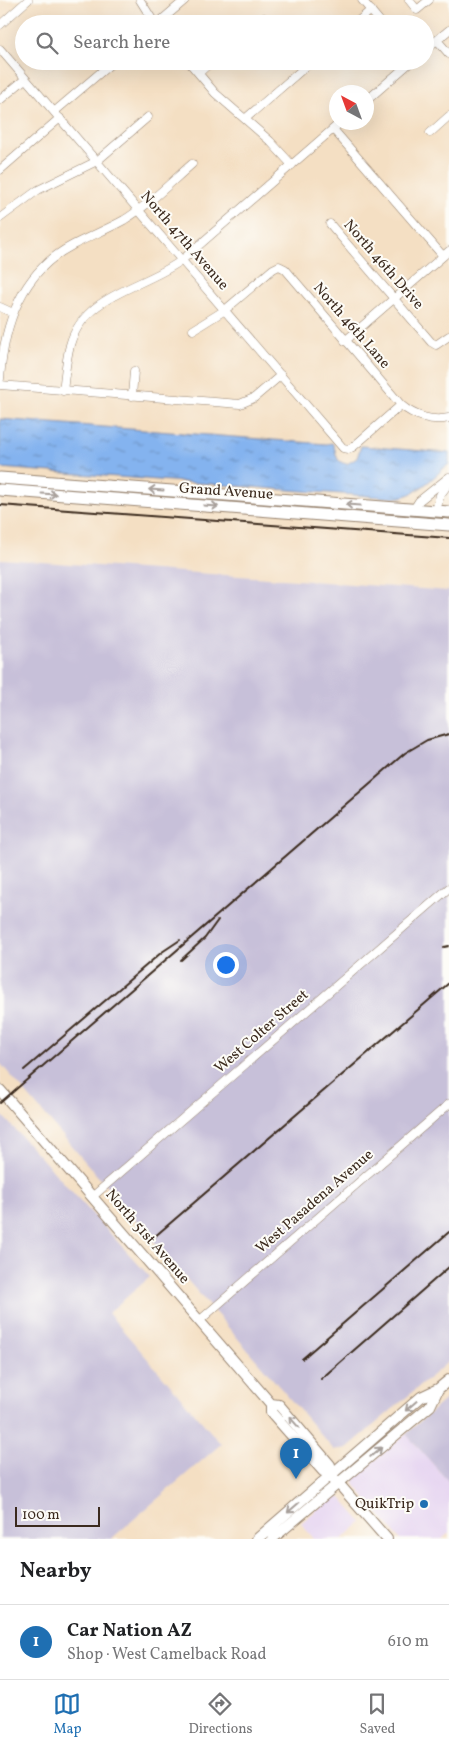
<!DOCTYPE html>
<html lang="en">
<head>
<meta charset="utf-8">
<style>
  :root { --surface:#fff; --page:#f6f6f6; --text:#202124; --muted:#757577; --line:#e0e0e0; --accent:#1f6fb2 }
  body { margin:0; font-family:Vollkorn,serif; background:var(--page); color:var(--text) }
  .compass { position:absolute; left:329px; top:85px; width:45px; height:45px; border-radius:50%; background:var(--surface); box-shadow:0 5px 20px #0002; rotate:319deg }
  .scale { position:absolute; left:15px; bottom:12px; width:85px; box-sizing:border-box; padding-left:5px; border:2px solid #3b2a1e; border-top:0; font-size:14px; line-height:18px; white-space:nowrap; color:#3b2a1e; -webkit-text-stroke:4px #fdfcf7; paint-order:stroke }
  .you { position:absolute; left:225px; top:964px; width:18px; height:18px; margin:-12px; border:4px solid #fff; border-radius:50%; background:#1a73e8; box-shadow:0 0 0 8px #1a73e833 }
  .badge { display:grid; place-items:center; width:32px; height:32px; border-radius:50%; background:var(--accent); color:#fff; font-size:16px; font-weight:700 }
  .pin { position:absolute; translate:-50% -41px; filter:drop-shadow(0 1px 2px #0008) }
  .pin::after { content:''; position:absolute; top:26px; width:18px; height:15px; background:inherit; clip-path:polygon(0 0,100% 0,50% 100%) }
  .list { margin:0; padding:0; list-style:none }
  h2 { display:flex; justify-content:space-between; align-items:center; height:65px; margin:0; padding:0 20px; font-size:21px }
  h2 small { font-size:16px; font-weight:400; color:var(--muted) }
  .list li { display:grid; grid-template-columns:32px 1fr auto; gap:15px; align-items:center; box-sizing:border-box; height:75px; padding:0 20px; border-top:1px solid var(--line) }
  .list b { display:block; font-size:19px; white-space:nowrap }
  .list p { margin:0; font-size:16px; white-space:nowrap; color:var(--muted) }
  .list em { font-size:16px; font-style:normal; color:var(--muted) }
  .icon { flex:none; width:28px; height:28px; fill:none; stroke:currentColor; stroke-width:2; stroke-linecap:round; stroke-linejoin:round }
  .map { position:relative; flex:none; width:449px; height:1539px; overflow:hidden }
  .search { position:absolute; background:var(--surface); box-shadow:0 5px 20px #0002; left:15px; right:15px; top:15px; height:55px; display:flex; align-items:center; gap:12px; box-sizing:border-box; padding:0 18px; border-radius:28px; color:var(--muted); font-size:19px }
  .sheet { height:140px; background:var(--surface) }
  nav { display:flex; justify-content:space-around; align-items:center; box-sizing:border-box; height:70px; border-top:1px solid var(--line); background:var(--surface); font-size:14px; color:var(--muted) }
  nav a { display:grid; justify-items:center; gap:2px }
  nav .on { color:var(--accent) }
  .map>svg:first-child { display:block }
  .built { fill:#e5d3f1 }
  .industrial { fill:#c7c0d9 }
  .water { fill:url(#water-ripples); stroke:#606e86 }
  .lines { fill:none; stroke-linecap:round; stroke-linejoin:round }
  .minor-casing { stroke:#988470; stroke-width:9 }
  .major-casing { stroke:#988470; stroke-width:12 }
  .highway-casing { stroke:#988470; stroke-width:13 }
  .minor { stroke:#fff; stroke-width:8 }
  .major { stroke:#fff; stroke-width:10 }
  .highway { stroke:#fff; stroke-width:11 }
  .rail { stroke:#3b2a1e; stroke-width:2 }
  .oneway { stroke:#a79f9a }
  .poi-dot { fill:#1f6fb2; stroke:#fdfcf7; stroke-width:2 }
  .labels { text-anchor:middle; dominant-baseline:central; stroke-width:4; stroke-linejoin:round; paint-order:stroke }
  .street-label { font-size:15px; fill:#3b2a1e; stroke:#fdfcf7 }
  .poi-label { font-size:15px; fill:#3b2a1e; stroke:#fdfcf7; text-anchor:end }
</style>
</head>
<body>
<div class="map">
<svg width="449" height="1539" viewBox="0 0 449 1539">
  <defs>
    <pattern id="water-ripples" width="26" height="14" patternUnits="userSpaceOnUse" patternTransform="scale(1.25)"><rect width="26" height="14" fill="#84b3ef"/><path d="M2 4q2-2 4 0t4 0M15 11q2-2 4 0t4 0" fill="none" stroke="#6d92c1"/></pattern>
  </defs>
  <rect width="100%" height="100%" fill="#fdfcf7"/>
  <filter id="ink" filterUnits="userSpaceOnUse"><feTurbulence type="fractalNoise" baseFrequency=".02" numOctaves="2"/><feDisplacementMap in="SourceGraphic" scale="10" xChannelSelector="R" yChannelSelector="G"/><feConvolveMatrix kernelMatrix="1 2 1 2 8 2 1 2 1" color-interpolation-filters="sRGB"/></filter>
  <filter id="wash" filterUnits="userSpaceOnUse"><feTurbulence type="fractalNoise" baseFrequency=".0096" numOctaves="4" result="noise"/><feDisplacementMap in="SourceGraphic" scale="20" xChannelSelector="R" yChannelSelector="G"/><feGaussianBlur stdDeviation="1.12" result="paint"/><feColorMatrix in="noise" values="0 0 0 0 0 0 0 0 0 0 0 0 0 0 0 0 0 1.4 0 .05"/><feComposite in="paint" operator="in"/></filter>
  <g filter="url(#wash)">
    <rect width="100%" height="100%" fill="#f4dfc3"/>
    <path class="built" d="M406,1434L449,1482V1533L442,1539H400L354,1484L355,1477Z
      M337,1497L341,1498L362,1522L342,1539H314L301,1523L330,1499Z"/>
    <path class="industrial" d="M0,559L449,591V1361L347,1448L334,1450L0,1063Z
      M0,1113L150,1277L108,1313L221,1444L111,1539H0Z
      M449,1396V1482L406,1434Z"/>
    <path class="water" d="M0,419L326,444L332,443C338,451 333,462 347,464L357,458L361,446L449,453V464C433,477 416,497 394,498L0,468Z"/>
  </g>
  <g filter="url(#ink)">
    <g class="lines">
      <g class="minor-casing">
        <path id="minor" d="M140,0L155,24
          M362,0L382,24
          M409,0L417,10L429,0
          M157,24L185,0
          M256,24L264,18
          M355,24L371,10
          M0,25L28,0
          M437,40L449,54
          M0,49L343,448L349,449L353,447L401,405
          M425,50L449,30
          M188,61L215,93L270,141L292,165
          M199,73L212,61
          M0,100L25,79
          M366,101L412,61
          M54,112L114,61
          M245,119L312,61
          M333,129L443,256
          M430,133L449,116
          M0,170L60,118
          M0,218L38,190L97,161L148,117
          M330,224L431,342L436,345L449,336
          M0,307L13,313
          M193,330L225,310L273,269L279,266L285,269L401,405C414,416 432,422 449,418
          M345,341L449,251
          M0,379C4,324 21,272 73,245C90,236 108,229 124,220C149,205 170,183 192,164
          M0,385L240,404L254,398L281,375
          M63,391C65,376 66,360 70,345C84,294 144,288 182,260L341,122
          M132,396L134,371
          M414,509L419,501L449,477
          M436,511L440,495L449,483
          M92,1197L449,888
          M199,1321L449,1104"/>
      </g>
      <g class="major-casing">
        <path id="major" d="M0,1090L271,1404V1412L285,1428L323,1471L331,1475L387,1539
          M271,1404L279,1405L330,1465L331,1475
          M257,1539L421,1397L438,1389L449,1380
          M272,1539L430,1406L438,1389"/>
      </g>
      <g class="highway-casing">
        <path id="highway" d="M0,478L449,512
          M0,490L449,525"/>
      </g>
      <use href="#minor" class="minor"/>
      <use href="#major" class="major"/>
      <use href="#highway" class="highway"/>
      <path class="rail" d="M0,505L449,538
        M444,947L449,946
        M181,960L205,938L218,920
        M24,1070L162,952L180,940
        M0,1103L405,753L427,740L449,734
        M153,1238L449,983
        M302,1359L449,1232
        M321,1379L449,1267"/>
    </g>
    <defs><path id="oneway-shaft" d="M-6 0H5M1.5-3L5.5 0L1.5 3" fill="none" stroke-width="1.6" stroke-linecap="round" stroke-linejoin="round" transform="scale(1.25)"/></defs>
    <g class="oneway">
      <use href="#oneway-shaft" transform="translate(156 490) rotate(-176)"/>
      <use href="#oneway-shaft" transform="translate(49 494) rotate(4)"/>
      <use href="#oneway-shaft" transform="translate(353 505) rotate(-176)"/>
      <use href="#oneway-shaft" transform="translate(211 506) rotate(4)"/>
      <use href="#oneway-shaft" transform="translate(411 1406) rotate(139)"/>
      <use href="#oneway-shaft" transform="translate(294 1422) rotate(-131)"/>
      <use href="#oneway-shaft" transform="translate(376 1452) rotate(-40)"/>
      <use href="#oneway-shaft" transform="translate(293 1508) rotate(139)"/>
    </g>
  </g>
  <circle class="poi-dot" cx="424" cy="1504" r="5"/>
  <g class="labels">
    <g class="street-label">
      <text transform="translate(184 241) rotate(49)">North 47th Avenue</text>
      <text transform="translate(383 265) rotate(49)">North 46th Drive</text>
      <text transform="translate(351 326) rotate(49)">North 46th Lane</text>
      <text transform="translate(226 492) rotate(4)">Grand Avenue</text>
      <text transform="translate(262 1032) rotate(-41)">West Colter Street</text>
      <text transform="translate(315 1202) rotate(-41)">West Pasadena Avenue</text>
      <text transform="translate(147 1237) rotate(49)">North 51st Avenue</text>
    </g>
    <g class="poi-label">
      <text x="414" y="1504">QuikTrip</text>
    </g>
  </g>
</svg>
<svg class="compass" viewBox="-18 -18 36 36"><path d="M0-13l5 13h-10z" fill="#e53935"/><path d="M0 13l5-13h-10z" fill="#757577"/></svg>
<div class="scale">100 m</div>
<div class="you"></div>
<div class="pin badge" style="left:296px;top:1479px">1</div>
<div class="search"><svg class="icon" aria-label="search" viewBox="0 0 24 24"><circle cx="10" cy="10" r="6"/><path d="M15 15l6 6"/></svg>Search here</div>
</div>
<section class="sheet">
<h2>Nearby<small></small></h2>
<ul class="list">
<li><span class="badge">1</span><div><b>Car Nation AZ</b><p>Shop · West Camelback Road</p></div><em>610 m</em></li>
</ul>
</section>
<nav>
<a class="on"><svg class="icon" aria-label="map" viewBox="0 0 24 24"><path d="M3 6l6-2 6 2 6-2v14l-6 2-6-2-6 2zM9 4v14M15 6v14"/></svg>Map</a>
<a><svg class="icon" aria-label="directions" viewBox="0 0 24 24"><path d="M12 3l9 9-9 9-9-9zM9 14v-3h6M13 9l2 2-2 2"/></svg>Directions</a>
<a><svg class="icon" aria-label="saved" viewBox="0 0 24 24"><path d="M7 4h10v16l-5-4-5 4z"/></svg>Saved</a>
</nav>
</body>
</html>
